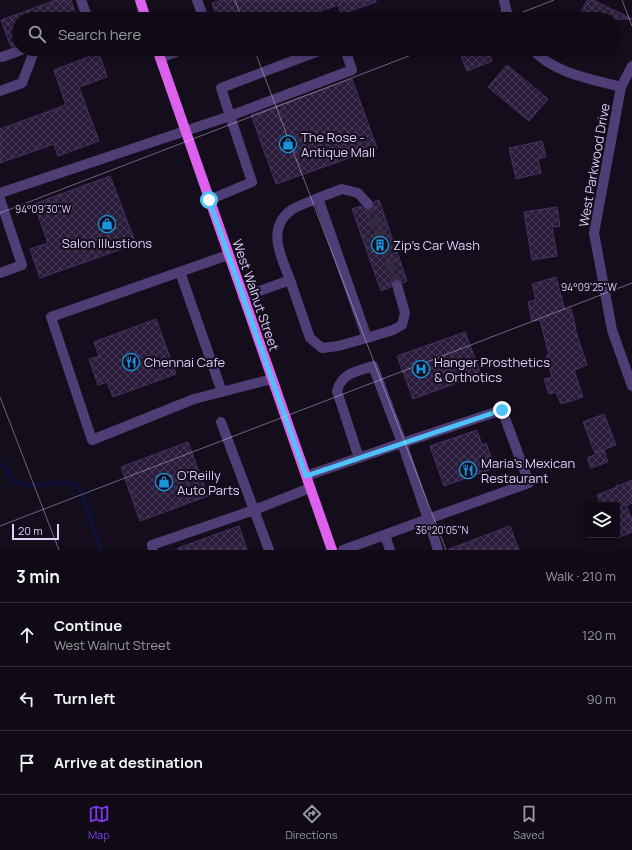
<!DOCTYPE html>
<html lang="en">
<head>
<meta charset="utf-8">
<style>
  :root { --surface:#0f0a15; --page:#1d1822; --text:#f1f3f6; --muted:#9b9aa0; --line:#2f2b34; --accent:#7c3aed }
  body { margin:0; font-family:Manrope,sans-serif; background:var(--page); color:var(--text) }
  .controls { position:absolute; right:12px; bottom:12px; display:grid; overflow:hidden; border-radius:4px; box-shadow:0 2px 6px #0003 }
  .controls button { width:36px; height:36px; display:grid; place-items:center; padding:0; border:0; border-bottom:1px solid var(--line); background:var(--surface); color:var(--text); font:20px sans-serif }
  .scale { position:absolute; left:12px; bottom:10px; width:47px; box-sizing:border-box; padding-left:4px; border:2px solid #decef9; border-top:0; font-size:11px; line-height:14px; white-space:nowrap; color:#decef9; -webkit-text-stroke:3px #140d1c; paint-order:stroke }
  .stop { position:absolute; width:12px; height:12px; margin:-9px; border:3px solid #4fc3f7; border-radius:50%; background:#fff }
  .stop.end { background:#4fc3f7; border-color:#fff; box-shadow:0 1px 4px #0008 }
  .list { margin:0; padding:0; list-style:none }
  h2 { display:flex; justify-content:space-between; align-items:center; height:52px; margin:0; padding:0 16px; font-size:17px }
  h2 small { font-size:13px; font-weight:400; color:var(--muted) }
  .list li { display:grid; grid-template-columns:26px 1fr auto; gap:12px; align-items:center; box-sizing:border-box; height:64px; padding:0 16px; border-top:1px solid var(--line) }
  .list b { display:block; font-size:15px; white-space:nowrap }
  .list p { margin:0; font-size:13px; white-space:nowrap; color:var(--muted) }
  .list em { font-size:13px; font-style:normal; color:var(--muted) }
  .icon { flex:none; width:22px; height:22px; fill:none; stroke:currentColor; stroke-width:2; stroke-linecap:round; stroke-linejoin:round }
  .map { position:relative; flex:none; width:632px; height:550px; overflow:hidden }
  .search { position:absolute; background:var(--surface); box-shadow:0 2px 6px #0003; left:12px; right:12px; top:12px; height:44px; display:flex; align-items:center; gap:10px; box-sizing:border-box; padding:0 14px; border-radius:22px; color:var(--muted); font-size:15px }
  .sheet { height:244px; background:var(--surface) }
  nav { display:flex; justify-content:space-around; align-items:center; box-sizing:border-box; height:56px; border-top:1px solid var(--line); background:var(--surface); font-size:11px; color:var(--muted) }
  nav a { display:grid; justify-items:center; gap:2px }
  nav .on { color:var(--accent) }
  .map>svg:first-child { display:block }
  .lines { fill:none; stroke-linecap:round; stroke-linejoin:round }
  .stream { stroke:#0e1135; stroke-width:4.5 }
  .building { fill:url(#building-cross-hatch); stroke:#483064 }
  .minor-tunnel { stroke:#322a3d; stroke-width:10; stroke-dasharray:10 5; stroke-linecap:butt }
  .minor { stroke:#4f3e76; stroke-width:10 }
  .major { stroke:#de61ed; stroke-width:10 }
  .route { stroke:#4fc3f7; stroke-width:5 }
  .ticks { fill:none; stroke:#decef9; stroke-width:1; stroke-opacity:0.45 }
  .labels { text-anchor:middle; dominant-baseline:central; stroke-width:4; stroke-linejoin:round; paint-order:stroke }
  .poi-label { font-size:13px; fill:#decef9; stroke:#140d1c; text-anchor:start }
  .street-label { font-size:13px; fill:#decef9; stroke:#140d1c }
  .ticks-label { font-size:10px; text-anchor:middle; fill:#decef9; stroke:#140d1c; stroke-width:4; stroke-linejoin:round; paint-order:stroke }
</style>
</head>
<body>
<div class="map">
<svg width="632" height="550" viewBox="0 0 632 550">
  <defs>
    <pattern id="building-cross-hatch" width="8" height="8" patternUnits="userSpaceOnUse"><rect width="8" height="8" fill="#2a1c3a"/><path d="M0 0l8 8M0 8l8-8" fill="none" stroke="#483c57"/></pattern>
  </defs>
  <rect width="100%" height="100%" fill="#140d1c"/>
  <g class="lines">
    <path class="stream" d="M0,462L14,481L28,486L56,483L75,484L81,492L101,550"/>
  </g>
  <path class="building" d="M56,0H71L77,19H19V44L11,47L1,20Z
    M221,0H376V2L341,14L338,5L299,19H217L212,3Z
    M587,0H593L632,19H578Z
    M458,49H487L492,61L467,71Z
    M99,53L107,77L79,87L99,141L58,156L54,144L0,163V129L66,105L54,70Z
    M507,65L548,99L529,121L488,87Z
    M352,79L377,148L276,184L251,115Z
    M542,141L546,157L538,159L541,173L516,179L509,148Z
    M110,176L136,244L40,278L30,249L48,243L34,204Z
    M379,200L407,281L403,283L399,279H395L391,283V287L381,291L352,209L361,206L366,210H370L374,206V202Z
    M557,207L560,226L552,227L557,256L532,260L524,212Z
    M556,277L565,310L571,309L576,329H575L587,365L574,370L583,397L561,404L556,392L549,394L544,379L552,377L546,356L549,355L540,320L532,321L528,302L536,300L532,284Z
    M156,319L176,374L113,397L107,382L98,385L89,359L99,356L94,342Z
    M465,332L481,374L413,399L397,356Z
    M604,414L616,445L595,453L583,422Z
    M477,430L482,445L486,443L495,468L444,486L430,446Z
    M188,442L208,496L140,521L121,467Z
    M604,450L608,462L591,468L587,458Z
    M632,480V503L626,505L632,519V532L617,538V505H601L597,495L617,487V484L618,486Z
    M239,526L247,550H178V548Z
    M510,526L519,550H449V549Z"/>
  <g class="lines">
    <path class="minor-tunnel" d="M368,204L397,285"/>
    <path class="minor" d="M81,0L88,19
      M197,0L204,19
      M504,0L506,10L511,19
      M324,49L221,88L230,116L352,70L345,49
      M532,49C553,73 591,79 621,87
      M2,57L24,49
      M160,58L184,49
      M632,66L621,87L594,233L612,330L632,386
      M0,91L22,83L35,49
      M0,193L230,116L252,182L209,200
      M318,198L342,189L358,193L368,204
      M0,199L22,265L0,273
      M228,255L51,317L92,440L194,399L272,379
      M180,272L222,392
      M243,297L290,280L310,338L322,348L338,346L367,338L318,198C310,202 296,206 290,211C266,230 282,258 290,280
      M367,338L393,330L402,325L405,313L397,285
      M221,422L269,550
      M359,458L337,391C342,372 357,372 373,366L402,443L502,410L529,483L428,519L438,550
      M306,476L402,443L428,519L343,550
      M385,535L390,550
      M153,550L152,545L254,510L310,488"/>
    <path class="major" d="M140,0L146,19
      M157,49L332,550"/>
  </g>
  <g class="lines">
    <path class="route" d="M209,200L306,476L502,410"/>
  </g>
  <path class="ticks" d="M235,0L242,19M622,0L632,26M505,19L554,0M254,49L446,550M0,213L427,49M0,397L59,550M0,526L632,283"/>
  <defs>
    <g id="shop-ring" transform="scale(0.9)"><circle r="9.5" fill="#140d1c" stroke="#1993da" stroke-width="1.5"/><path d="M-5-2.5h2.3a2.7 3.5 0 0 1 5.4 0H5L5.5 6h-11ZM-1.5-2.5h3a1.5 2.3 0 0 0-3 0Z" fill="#1993da"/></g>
    <g id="building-ring" transform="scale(0.9)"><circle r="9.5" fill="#140d1c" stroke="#1993da" stroke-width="1.5"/><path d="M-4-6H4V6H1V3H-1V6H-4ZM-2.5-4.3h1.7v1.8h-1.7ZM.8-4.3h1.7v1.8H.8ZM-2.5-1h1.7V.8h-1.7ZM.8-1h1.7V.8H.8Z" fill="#1993da"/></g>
    <g id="restaurant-ring" transform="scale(0.9)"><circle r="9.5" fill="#140d1c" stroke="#1993da" stroke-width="1.5"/><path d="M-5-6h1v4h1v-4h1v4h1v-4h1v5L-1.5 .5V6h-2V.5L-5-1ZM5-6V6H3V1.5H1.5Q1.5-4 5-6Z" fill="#1993da"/></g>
    <g id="hospital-ring" transform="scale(0.9)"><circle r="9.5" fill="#140d1c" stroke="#1993da" stroke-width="1.5"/><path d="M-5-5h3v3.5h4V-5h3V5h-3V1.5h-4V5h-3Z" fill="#1993da"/></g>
  </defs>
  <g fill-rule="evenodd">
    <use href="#shop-ring" x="288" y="144"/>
    <use href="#shop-ring" x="107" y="224"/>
    <use href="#building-ring" x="380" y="245"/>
    <use href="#restaurant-ring" x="131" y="362"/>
    <use href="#hospital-ring" x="421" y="369"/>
    <use href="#restaurant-ring" x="468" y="470"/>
    <use href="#shop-ring" x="164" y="482"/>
  </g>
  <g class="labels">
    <g class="poi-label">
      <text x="301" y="137">The Rose -<tspan x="301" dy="15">Antique Mall</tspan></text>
      <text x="107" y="243" text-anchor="middle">Salon Illustions</text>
      <text x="393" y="245">Zip's Car Wash</text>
      <text x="144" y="362">Chennai Cafe</text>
      <text x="434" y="362">Hanger Prosthetics<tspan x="434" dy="15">&amp; Orthotics</tspan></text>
      <text x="481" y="463">Maria's Mexican<tspan x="481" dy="15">Restaurant</tspan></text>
      <text x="177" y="475">O'Reilly<tspan x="177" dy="15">Auto Parts</tspan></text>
    </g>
    <g class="street-label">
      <text transform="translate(594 165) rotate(-80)">West Parkwood Drive</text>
      <text transform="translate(256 295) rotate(71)">West Walnut Street</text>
    </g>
  </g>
  <g class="ticks-label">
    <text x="43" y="213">94°09'30"W</text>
    <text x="589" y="291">94°09'25"W</text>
    <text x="442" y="534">36°20'05"N</text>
  </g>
</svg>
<div class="controls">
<button><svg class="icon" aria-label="layers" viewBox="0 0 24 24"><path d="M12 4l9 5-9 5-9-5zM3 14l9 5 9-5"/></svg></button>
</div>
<div class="scale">20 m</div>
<div class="stop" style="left:209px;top:200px"></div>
<div class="stop end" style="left:502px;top:410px"></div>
<div class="search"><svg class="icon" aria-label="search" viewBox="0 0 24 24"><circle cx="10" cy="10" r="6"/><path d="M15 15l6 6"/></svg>Search here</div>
</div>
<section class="sheet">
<h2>3 min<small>Walk · 210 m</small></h2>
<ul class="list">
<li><svg class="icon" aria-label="ahead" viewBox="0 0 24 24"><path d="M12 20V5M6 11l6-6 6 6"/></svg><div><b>Continue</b><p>West Walnut Street</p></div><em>120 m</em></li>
<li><svg class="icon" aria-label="left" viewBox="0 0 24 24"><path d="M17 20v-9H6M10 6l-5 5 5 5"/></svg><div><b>Turn left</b></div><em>90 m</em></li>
<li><svg class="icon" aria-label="arrive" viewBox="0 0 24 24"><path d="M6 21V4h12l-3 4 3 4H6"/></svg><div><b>Arrive at destination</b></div></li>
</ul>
</section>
<nav>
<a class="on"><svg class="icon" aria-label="map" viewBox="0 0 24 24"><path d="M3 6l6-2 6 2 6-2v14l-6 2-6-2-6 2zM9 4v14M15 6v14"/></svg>Map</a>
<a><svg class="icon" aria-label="directions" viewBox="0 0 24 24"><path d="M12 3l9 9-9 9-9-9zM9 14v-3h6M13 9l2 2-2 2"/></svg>Directions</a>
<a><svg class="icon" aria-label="saved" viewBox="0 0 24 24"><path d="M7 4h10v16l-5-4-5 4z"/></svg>Saved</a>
</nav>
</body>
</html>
